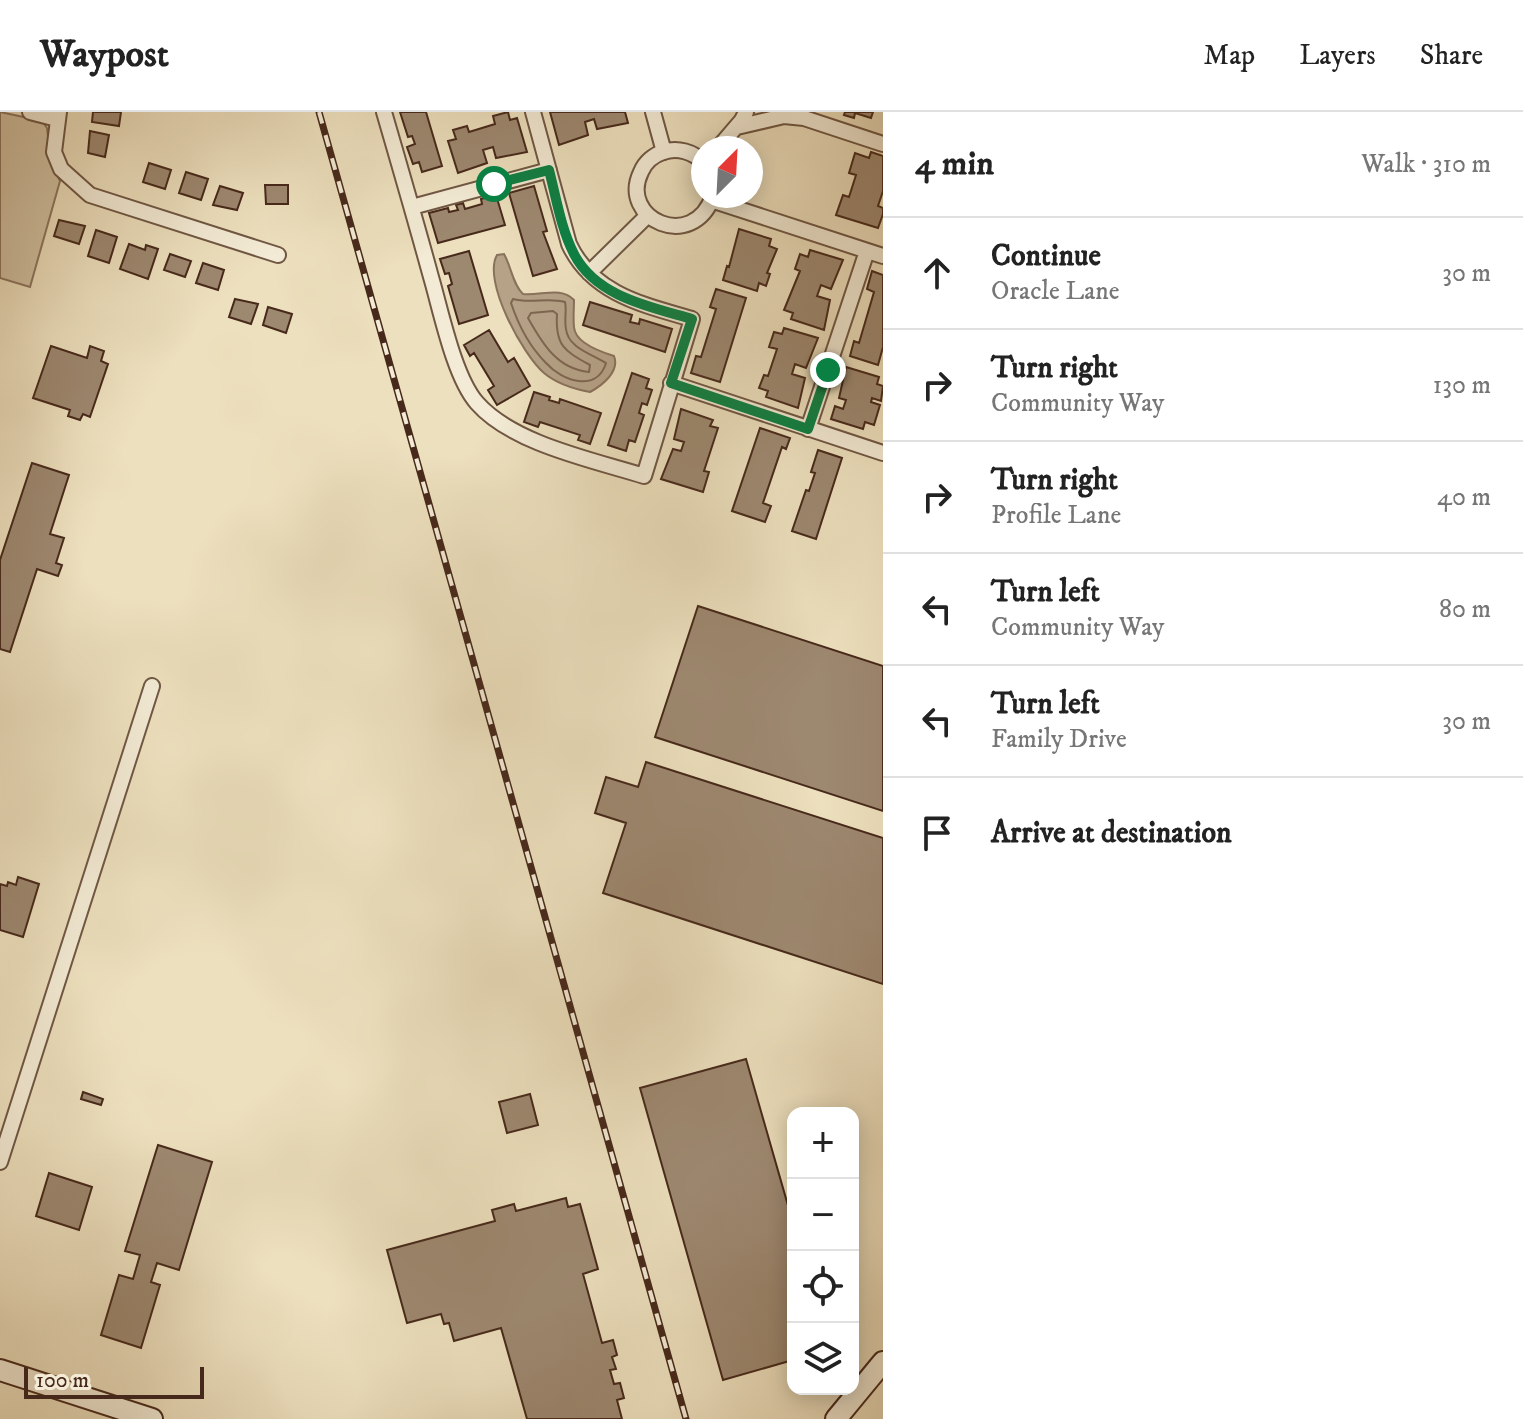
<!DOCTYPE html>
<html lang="en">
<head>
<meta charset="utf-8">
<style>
  :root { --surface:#fff; --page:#f6f6f6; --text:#222; --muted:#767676; --line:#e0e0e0 }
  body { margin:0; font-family:"IM FELL DW Pica",serif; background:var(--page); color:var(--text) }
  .controls { position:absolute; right:24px; bottom:24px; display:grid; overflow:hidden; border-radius:16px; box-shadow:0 4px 20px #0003 }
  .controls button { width:72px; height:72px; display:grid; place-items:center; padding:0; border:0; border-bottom:2px solid var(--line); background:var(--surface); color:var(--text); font:40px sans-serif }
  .compass { position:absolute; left:691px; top:24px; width:72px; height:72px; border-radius:50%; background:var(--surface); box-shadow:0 4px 20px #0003; rotate:24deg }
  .scale { position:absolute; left:24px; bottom:20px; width:180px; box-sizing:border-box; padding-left:8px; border:4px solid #47291b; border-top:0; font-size:22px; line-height:28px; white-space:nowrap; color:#47291b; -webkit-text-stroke:6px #f3ebd5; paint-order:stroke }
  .stop { position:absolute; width:24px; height:24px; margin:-18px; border:6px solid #0b8043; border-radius:50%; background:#fff }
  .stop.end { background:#0b8043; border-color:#fff; box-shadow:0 2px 8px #0008 }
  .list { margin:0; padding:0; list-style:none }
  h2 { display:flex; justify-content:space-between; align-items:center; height:104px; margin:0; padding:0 32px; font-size:34px }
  h2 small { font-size:26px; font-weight:400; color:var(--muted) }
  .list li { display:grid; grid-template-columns:52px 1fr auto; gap:24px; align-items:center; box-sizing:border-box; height:112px; padding:0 32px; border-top:2px solid var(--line) }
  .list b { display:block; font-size:30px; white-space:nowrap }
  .list p { margin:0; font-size:26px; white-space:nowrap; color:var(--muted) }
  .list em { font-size:26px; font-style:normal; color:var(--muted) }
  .icon { flex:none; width:44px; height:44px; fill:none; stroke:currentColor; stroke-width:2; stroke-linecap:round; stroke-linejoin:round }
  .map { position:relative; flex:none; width:883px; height:1307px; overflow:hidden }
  header { display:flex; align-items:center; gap:48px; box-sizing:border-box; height:112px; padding:0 40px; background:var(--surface); border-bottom:2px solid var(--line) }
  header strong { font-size:38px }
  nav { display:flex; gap:44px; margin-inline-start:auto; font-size:28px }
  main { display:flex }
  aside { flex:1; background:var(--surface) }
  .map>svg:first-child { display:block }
  .green { fill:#d1c1a2; stroke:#8c755e; stroke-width:2 }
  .water { fill:#b5a287; stroke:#89725c; stroke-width:2 }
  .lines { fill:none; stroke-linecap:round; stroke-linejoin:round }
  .shore { stroke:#7e6651; stroke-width:2 }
  .building { fill:#9d8870; stroke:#47291b; stroke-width:2 }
  .street-casing { stroke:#705744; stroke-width:18 }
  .secondary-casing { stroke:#47291b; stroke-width:24 }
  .street { stroke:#f3ebd5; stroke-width:14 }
  .secondary { stroke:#f3ebd5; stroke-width:20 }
  .rail-casing { stroke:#47291b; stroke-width:7 }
  .rail { stroke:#f3ebd5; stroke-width:4; stroke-dasharray:12; stroke-linecap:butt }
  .route { stroke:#0b8043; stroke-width:10 }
</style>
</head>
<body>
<header>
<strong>Waypost</strong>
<nav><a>Map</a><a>Layers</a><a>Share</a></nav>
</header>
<main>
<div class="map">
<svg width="883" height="1307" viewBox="0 0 883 1307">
  <rect width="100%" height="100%" fill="#ede0be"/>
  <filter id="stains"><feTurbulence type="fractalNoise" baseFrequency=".0025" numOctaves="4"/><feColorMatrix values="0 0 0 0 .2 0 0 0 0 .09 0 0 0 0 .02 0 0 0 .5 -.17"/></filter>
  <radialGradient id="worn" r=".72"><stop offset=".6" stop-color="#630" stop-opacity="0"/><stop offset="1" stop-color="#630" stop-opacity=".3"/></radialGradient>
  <path class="green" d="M0,0L42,9L47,16L51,50L60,69L30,175L0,166Z"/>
  <path class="water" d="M504,142C511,154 513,173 523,182C541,184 561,174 574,188C574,197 573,206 574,215C575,231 601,240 614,244C620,259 603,273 590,280C574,277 557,272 544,261C523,243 482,169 497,143Z"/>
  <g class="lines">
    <path class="shore" d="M513,187C530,192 548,185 565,190C567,199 564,207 566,217C568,236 592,242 606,251C597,281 562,269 546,251C530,235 518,212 511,191Z
      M553,199L557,202C555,233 564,239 590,253L589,260C557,257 542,231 528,206L531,201Z"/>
  </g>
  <path class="building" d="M93,0H121L119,14L92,10Z
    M400,0H426L442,54L422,60L419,50L413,52L407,35L415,32L412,24L408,25Z
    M508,0L510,8L517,6L527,40L496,46L493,35L483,38L487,51L458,61L448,29L456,27L453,18L467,14L469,20L495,12L493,4Z
    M550,0H625L628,11L597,17L594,7L585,10L588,23L559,33Z
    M845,0H873L871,6L855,1L854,6L844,3Z
    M90,19L109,23L105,45L88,41Z
    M871,40L883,44V79L878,94L883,96V102L878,116L836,103L843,83L849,85L856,63L849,61L855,41L869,46Z
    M149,51L171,58L165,77L143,70Z
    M186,60L208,67L201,88L179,81Z
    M265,73H288V92H266Z
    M220,74L243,81L237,98L213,93Z
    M534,74L547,119L543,120L557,157L533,164L509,81Z
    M496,83L505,113L438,131L429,101L448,96L449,100L458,98L456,93L463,91L465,97L482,92L481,87Z
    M59,108L85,114L79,132L54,124Z
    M739,117L771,127L769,134L777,137L767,161L770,162L766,174L759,171L757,179L723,168L727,154L729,155Z
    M96,118L117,125L109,151L88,144Z
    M129,132L145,138L146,133L158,137L148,167L120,157Z
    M810,138L843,148L831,177L821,173L817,184L830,188L824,218L791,207L793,201L784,198L800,159L795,157L800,142L808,145Z
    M469,139L488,203L459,212L448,174L452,172L449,161L445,162L440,147Z
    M170,142L191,149L185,165L164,158Z
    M203,151L224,158L218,178L196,171Z
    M872,159L883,163V235L878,253L850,244L854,229L859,231L874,180L867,177Z
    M716,177L746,186L720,270L691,261L696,244L701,245L716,197L710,195Z
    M235,187L258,192L251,212L229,205Z
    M590,190L632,203L630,210L639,212L640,207L672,217L665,240L583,213Z
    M268,195L292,202L286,221L263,213Z
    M784,216L818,226L806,256L795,252L792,262L805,266L798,296L766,285L768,279L759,276L764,263L768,264L777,237L769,235L774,220L782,222Z
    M489,218L508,250L514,246L530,274L497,293L488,278L494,274L474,241L470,244L464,233Z
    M51,234L87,246L90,234L104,239L101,249L108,252L90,305L83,302L80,308L68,304L70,298L33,286Z
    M846,255L879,265L877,272L883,274L881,289L872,286L871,290L880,293L874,313L865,310L863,317L831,307L835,294L843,297L846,288L839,286Z
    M632,261L649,267L646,276L652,278L647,293L642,291L639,301L644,303L635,330L629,328L626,339L608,333Z
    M534,280L550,285L549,288L559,291L560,287L601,301L590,332L578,328L580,323L540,310L538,315L524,310Z
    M681,297L713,308L710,314L718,316L704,359L709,360L703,380L661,367L673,337L681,339L684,330L674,327Z
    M760,316L790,326L786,337L782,335L763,391L771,394L765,410L732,399Z
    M818,338L842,346L816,427L792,419L806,378L809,379L815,361L811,360Z
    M32,351L69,363L50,422L64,426L56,451L62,453L58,464L37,457L10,540L0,537V448Z
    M698,494L883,554V699L655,625Z
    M646,650L883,726V872L603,781L626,711L595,701L606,665L638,675Z
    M18,765L39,772L23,825L0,818V772L7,774L8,770L16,773Z
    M746,947L793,1111V1248L723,1268L640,976Z
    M83,980L103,987L101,993L81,987Z
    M530,982L538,1013L507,1021L499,990Z
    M158,1033L212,1050L179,1158L157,1151L151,1170L160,1173L141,1236L101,1223L119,1163L133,1167L140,1143L125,1139Z
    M49,1061L92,1075L79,1118L36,1104Z
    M566,1086L568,1095L580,1092L598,1157L583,1162L602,1231L613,1228L617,1243L612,1245L616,1257L610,1258L614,1272L620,1271L624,1286L617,1288L622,1307H527L501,1216L454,1229L449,1211L444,1212L441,1202L407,1211L387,1138L495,1109L492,1098L514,1092L516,1099Z"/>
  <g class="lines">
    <g class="street-casing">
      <path id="street" d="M30,0L57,7
        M59,0L54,40L61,57L90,83L278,143
        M384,0C400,55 416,110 431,165C441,199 454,265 477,291C513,332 593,348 644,364L692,207C644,193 592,182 569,132L533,0
        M653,0L664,40
        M737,15L784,4L804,6L883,32
        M718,36L742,8L746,0
        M703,50C693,40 678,35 663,40C654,43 645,50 641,60C618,107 693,141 713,84
        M711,88L883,144
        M412,95L549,58
        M589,161L648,103
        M671,271L883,341
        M808,317L867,139
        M0,1050L152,574"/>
    </g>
    <g class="secondary-casing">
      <path id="secondary" d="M0,1258L152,1307
        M836,1307L883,1250"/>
    </g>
    <use href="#street" class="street"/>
    <use href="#secondary" class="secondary"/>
    <g class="rail-casing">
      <path id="rail" d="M319,0L686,1307"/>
    </g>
    <use href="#rail" class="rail"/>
  </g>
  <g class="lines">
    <path class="route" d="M494,72L549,58C556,85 561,117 574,142C596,185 651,195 692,207L671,271L808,317L828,258"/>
  </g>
  <rect width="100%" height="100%" filter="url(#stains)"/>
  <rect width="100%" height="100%" fill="url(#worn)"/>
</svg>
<div class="controls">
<button>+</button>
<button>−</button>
<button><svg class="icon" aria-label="locate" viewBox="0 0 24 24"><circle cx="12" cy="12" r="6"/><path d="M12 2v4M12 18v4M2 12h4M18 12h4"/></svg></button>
<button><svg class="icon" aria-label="layers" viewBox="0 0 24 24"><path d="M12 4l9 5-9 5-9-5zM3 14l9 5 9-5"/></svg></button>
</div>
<svg class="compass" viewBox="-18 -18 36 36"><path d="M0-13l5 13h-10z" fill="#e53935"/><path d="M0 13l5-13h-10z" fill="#767676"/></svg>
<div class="scale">100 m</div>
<div class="stop" style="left:494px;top:72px"></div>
<div class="stop end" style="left:828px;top:258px"></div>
</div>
<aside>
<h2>4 min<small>Walk · 310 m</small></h2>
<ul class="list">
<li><svg class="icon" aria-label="ahead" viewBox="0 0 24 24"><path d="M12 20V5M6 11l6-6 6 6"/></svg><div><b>Continue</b><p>Oracle Lane</p></div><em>30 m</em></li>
<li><svg class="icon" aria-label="right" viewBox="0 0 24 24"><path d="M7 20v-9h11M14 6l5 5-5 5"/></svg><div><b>Turn right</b><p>Community Way</p></div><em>130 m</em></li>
<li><svg class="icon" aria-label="right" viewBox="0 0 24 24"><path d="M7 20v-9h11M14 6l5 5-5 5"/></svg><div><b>Turn right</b><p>Profile Lane</p></div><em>40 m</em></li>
<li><svg class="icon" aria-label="left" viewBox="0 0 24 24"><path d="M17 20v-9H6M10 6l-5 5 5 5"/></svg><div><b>Turn left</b><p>Community Way</p></div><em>80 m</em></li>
<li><svg class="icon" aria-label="left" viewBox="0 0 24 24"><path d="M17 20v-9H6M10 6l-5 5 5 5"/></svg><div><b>Turn left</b><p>Family Drive</p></div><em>30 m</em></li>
<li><svg class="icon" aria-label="arrive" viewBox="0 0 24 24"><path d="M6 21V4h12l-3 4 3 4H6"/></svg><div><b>Arrive at destination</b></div></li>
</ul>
</aside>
</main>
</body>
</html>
